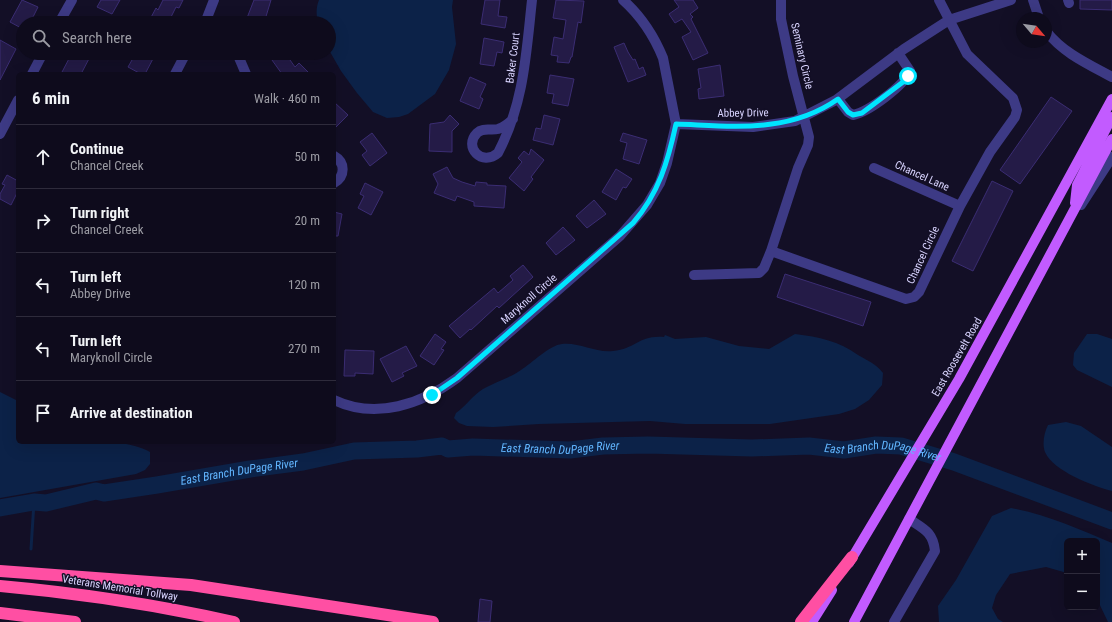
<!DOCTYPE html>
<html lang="en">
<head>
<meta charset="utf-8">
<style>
  :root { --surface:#0e0b1c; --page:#1c1929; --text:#f1f3f6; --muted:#9b9ba3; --line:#2e2b3b }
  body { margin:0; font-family:"Roboto Condensed",sans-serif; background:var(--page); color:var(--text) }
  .controls { position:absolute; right:12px; bottom:12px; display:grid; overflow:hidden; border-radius:6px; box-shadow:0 4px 16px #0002 }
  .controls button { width:36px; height:36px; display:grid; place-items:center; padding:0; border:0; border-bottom:1px solid var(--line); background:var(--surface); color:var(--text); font:20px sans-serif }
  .compass { position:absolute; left:1016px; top:12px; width:36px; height:36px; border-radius:50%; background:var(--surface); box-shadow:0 4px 16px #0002; rotate:119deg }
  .stop { position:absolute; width:12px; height:12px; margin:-9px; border:3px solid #00e5ff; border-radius:50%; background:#fff }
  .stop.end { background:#00e5ff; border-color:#fff; box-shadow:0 1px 4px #0008 }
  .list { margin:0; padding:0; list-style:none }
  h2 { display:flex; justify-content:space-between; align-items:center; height:52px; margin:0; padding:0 16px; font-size:17px }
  h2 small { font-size:13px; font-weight:400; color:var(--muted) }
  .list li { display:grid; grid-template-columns:26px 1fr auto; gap:12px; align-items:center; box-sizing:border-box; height:64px; padding:0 16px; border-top:1px solid var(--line) }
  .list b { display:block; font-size:15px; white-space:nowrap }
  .list p { margin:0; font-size:13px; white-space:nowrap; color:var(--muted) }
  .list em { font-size:13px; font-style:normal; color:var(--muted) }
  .icon { flex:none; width:22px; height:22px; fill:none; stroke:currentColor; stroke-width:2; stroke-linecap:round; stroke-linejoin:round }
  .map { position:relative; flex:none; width:1112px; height:622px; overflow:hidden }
  .search { position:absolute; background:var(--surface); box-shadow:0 4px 16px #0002; left:16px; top:16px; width:320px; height:44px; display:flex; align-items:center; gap:10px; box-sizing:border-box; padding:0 14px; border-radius:22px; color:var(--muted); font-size:15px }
  .panel { position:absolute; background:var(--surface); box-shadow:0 4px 16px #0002; left:16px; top:72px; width:320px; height:372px; border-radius:6px }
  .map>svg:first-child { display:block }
  .water { fill:#0c2248 }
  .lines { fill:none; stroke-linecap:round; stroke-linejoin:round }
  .stream { stroke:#0c2248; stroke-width:3 }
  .river { stroke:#0c2248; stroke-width:17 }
  .building { fill:#241b47; stroke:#3b2d73 }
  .minor { stroke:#3d3a85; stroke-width:10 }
  .major { stroke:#c25bff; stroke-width:10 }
  .highway { stroke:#ff4fa3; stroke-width:12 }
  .route { stroke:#00e5ff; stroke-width:5 }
  .labels { text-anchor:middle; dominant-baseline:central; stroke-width:3; stroke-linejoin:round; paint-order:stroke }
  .street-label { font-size:11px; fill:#d9d4ff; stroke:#130f26 }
  .water-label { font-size:12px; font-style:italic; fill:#62b6ff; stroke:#130f26 }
</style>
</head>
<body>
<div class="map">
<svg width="1112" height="622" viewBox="0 0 1112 622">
  <rect width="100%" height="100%" fill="#130f26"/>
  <path class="water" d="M319,0H453L452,7L456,44L449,70L435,94L408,114L399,117L387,118L373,112L357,93L341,71L329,50V23H318C316,15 316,7 319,0Z
    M795,334C819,337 839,341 858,355C868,361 875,363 883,373L882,385L869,400L855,409L839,414L770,424H685L650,421L539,424L493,427L467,426L459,423L454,418L456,413C466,406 472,396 483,389C495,382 510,378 521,370C532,363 550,345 562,344C579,342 595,353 613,351C636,349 638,335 664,337L665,335L675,339L706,337L739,346L769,349Z
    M1087,334H1097L1112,339V387L1077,370L1073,365L1074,353Z
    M0,392L18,401V442C54,442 120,435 150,452V464L145,470L136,474L0,498Z
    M1066,422L1081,426L1112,447V491C1093,486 1053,471 1045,452C1042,444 1044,433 1048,425Z
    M1011,508C1046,514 1079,529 1112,543V622H1108L1097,599V541H1067V573L1046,567L1010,574L996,595L992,608L998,619L1003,622H939L938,606L956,580L992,516Z"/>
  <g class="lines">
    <path class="stream" d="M31,549L34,502"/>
    <path class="river" id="s1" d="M0,508L34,502L46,503L96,491L104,493L157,485L250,469L303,462L354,451L417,449L442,446L448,449L473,447L570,450L603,446L648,445L752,448L809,446L844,450L876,445L901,446L954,462L1112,521"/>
  </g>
  <path class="building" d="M22,0L38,7L30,23H23V29L10,22Z
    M101,0H120L112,14L97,7Z
    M163,0H183L179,8L176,7L168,23H148L156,8L158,10Z
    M254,0H271L264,23L247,18Z
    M485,0H500L498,16L507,17L505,28L481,24Z
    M556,0L584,1L581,23L578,22L572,57H571L569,63L557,62L558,56L551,55L554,37L563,39L566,20L553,18Z
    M674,0H693L698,8L690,14L693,17L691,19L708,53L693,60L682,37L691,32L682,19L675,23L669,14L679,7Z
    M1080,0H1112V10L1080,9Z
    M484,38L504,42L502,53L497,52L494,66L480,64Z
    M0,40L16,49L0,80Z
    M624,43L628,52L633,60L635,59L639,69L643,67L646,75L628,82L614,47Z
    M72,53H92L81,74H61Z
    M136,53H156L145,74H141L128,67Z
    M267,53H285L295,67L299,63L310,74H282Z
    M720,65L724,96L699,99L698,89L701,88L698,69Z
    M550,75L574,79L568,106L552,103L554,94L547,93Z
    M470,77L486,84L480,97L483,99L479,109L460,101Z
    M1051,97L1072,111L1020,184L1000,170Z
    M334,102L348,115L334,129Z
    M450,115L459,124L452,131V152L429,151L430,124L444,122Z
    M544,115L560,119L553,145L533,140L536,128L541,129Z
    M372,133L387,153L370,166L362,155L367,151L360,142Z
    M623,133L647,140L639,164L623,159L627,143L620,141Z
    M531,149L544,160L531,177L533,179L524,191L509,178L522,162L518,158L524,151L529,155Z
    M447,167L453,178L462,182L475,186L476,182L487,183V185L506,186L504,208L474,206V202L457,196L455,201L434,193L438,184L433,174Z
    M616,169L632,179L626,188L623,187L616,200L602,192Z
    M7,175L18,181V191L11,205L0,199V194L5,185L2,184Z
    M992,181L1013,191L973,271L952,261Z
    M365,183L383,192L371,215L358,208L364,196L360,194Z
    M594,200L606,214L587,228L576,216Z
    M334,212L342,214L338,236H334Z
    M563,227L575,240L556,255L546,243Z
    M523,265L533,277L499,308L497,306L471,330L470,329L460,338L449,326L494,288L498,293L513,280L510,276Z
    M785,274L871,302L863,326L777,297Z
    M435,334L446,342L441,349L444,350L434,365L420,356Z
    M406,346L417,366L402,373L404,376L392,382L380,359Z
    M345,350L374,351L373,374L355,373V376H344Z
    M480,599L492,601L490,622H478Z"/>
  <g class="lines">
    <path class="minor" d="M781,0V19L793,76L809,137L808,145L798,168L771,251L906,299L914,297L919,292L960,206L990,152L1015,117L1017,110L1013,98L967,54L939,0
      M1033,0L1039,18
      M1068,0L1069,3
      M59,23L72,0
      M205,23L214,0
      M1046,31C1063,53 1088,64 1112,77
      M237,53L246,74
      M32,74L43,53
      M175,74L186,53
      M838,99L848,112L853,115C868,112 904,86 910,71L898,53
      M513,119C509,123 504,127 498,129C491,131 483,127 477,133C463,147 482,167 498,153C524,103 526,55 532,0
      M676,124L753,127L795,121L836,100L904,49L949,20L1011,0
      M0,134L18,100
      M334,156C345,162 346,176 334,183
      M874,168L960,206
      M1081,205L1112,157
      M694,275L759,273L764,268L771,251
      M334,400C376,420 422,404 457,378L620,236L647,205L660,183L667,163L676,124L663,58C654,36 641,16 623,0
      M894,622L935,551C933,532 924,529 909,519"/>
    <path class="major" d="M1075,203L1077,185L1112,117
      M849,563L959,379L1112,99
      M812,622L832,590
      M854,622L1112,139"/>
    <path class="highway" d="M0,571L191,585L433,622
      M0,586C79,593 157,605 234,622
      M0,613L75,622
      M801,622L852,557"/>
  </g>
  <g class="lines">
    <path class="route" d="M432,395L457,378L633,223C659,193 668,161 676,124C733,126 788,134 838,99L848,112L853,115L862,113L903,82L908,76"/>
  </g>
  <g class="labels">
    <g class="street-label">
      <text transform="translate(802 56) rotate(77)">Seminary Circle</text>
      <text transform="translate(513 58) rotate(-83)">Baker Court</text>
      <text transform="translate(743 113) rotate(-1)">Abbey Drive</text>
      <text transform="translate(922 176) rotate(24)">Chancel Lane</text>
      <text transform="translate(923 255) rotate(-65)">Chancel Circle</text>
      <text transform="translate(529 299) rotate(-41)">Maryknoll Circle</text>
      <text transform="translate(957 357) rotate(-60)">East Roosevelt Road</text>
      <text transform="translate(120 588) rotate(9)">Veterans Memorial Tollway</text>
    </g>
    <g class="water-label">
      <text stroke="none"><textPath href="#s1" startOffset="567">East Branch DuPage River</textPath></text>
      <text stroke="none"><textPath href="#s1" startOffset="891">East Branch DuPage River</textPath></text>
      <text stroke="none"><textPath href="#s1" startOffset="243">East Branch DuPage River</textPath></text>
    </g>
  </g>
</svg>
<div class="controls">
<button>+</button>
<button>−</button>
</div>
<svg class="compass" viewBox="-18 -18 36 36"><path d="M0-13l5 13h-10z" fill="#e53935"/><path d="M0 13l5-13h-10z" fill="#9b9ba3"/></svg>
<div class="stop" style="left:908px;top:76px"></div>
<div class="stop end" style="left:432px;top:395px"></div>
<div class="search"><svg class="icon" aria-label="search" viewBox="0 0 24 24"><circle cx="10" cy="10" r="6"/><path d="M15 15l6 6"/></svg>Search here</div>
<section class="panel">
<h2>6 min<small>Walk · 460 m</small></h2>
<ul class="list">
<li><svg class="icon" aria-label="ahead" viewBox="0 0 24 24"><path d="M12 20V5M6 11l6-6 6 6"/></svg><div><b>Continue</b><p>Chancel Creek</p></div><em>50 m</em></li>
<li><svg class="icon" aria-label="right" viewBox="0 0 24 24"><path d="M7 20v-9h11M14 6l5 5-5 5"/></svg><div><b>Turn right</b><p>Chancel Creek</p></div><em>20 m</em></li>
<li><svg class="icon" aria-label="left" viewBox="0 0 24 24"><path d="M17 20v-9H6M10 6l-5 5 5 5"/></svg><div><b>Turn left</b><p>Abbey Drive</p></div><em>120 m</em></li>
<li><svg class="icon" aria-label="left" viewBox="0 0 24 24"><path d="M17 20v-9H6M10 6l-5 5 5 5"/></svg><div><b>Turn left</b><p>Maryknoll Circle</p></div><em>270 m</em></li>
<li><svg class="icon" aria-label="arrive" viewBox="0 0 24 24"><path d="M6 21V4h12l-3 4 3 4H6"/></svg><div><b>Arrive at destination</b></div></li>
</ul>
</section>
</div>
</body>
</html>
